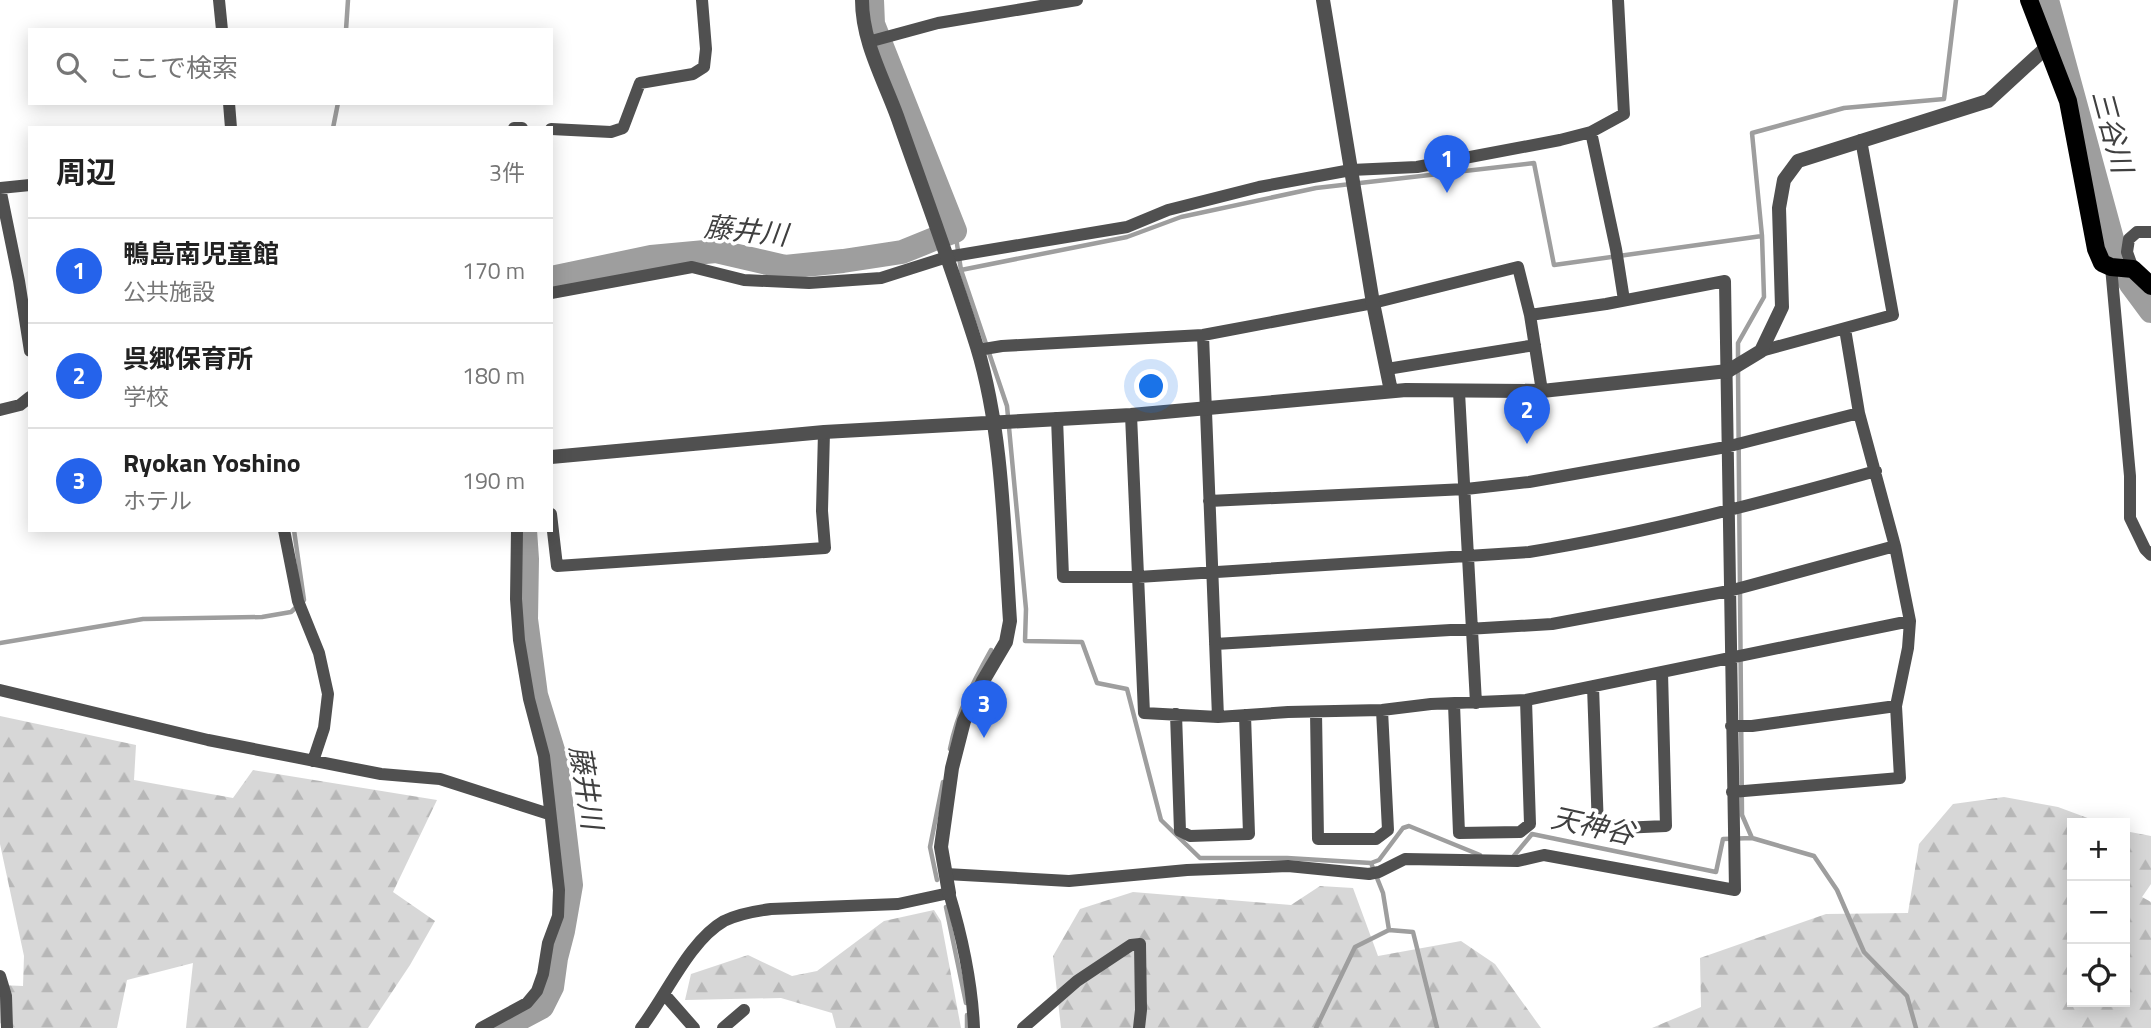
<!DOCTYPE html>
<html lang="ja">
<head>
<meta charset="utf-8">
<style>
  :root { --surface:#fff; --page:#f6f6f6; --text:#222; --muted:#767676; --line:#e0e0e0; --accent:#2563eb }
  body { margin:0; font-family:"Titillium Web","Noto Sans JP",sans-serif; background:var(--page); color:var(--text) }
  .controls { position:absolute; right:21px; bottom:21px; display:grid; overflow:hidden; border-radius:0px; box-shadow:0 4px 18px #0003 }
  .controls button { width:63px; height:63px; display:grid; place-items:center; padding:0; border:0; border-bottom:2px solid var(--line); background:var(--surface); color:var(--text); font:35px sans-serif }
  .you { position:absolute; left:1152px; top:387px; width:24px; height:24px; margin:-18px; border:5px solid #fff; border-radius:50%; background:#1a73e8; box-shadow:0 0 0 10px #1a73e833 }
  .badge { display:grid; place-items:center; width:46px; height:46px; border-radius:50%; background:var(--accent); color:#fff; font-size:23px; font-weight:700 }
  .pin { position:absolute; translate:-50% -58px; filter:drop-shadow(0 2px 4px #0008) }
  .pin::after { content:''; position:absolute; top:37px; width:24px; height:21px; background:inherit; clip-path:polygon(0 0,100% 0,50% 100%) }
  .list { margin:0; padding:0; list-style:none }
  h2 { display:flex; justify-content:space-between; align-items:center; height:91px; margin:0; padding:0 28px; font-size:30px }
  h2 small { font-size:23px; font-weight:400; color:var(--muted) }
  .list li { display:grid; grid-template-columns:46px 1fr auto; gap:21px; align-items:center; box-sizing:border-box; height:105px; padding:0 28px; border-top:2px solid var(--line) }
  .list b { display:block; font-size:26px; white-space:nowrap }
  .list p { margin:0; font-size:23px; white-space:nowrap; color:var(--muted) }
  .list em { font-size:23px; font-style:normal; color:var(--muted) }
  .icon { flex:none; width:38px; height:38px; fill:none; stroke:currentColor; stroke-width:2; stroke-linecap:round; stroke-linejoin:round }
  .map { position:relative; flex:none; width:2151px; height:1028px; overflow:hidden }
  .search { position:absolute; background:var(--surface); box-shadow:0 4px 18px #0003; left:28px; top:28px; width:525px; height:77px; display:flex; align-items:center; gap:18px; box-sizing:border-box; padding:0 24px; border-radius:0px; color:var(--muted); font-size:26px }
  .panel { position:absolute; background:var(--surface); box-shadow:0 4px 18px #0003; left:28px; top:126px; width:525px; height:406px; border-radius:0px }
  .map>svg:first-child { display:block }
  .forest { fill:url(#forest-firs) }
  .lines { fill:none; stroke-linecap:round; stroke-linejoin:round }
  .stream { stroke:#9e9e9e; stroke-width:4.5 }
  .river { stroke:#9e9e9e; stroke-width:24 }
  .minor { stroke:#505050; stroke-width:12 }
  .tertiary { stroke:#505050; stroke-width:14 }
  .primary { stroke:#000; stroke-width:18 }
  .labels { text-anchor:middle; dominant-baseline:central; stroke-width:7; stroke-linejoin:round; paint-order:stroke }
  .water-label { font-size:28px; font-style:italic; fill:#3f3f3f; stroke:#fff }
</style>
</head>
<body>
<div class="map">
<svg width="2151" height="1028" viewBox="0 0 2151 1028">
  <defs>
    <pattern id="forest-firs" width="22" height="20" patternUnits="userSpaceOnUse" patternTransform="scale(1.75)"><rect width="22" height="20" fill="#d7d7d7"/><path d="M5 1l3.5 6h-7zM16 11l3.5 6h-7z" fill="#b7b7b7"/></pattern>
  </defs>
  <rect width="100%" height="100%" fill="#fff"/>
  <path class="forest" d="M0,716L136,745L134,780L233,798L253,770L437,800L393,892L435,921L410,965L368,1028H186L193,963L127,980L117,1028H8L0,1023V985L23,986L24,956L0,844Z
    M2004,797L2058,807L2101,823H2072V1002H2125V831L2151,836V884L2142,897L2151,902V1028H1652L1701,1007L1700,958L1826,914L1908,913L1919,844L1953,804Z
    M1320,886L1353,888L1378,956L1461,941L1495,964L1541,1028H1061L1053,956L1080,909L1133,892L1291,905Z
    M934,910L941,921L961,1028H836L832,1013L781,998L685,1000L691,974L748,955L792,976L817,971L884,921Z"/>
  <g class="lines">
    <path class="stream" d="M346,30L348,0
      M333,128L338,103
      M955,231L961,270L1007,406L1026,609L1025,641L1082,642L1097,683L1127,689L1161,820L1200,858H1287L1371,863
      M961,270L1127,237L1181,217L1316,188L1534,163L1554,265L1762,236
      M1738,361V343L1764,297L1762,236L1752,133L1844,108L1944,99L1956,0
      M1738,370L1742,815L1752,838L1814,856L1837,890L1864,952L1907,996L1916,1028
      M0,643L143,619L262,617L291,612L304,600L294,530
      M950,749C957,713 973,682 991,650
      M1513,857L1532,834L1716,872L1723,839L1752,838
      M937,880L930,847L943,782
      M946,907L966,1003
      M967,1028V1015
      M1316,1028L1355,947L1389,930
      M1437,1028L1413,932L1389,930L1383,893L1371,863L1379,860L1403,828L1409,826L1480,855"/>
    <path class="river" d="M872,0L873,24L955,231L947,234
      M2047,0L2118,261L2131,284L2151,311
      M551,278L651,257L716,251L785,267L843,261L902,252L934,239
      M502,1028L542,1007L552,987L556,958L563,931L571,885L556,760L536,695L526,619L527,559L525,530"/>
    <path class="minor" d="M219,0L222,30
      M868,42L938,23L1077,0
      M229,103L231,128
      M514,128H522
      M551,129L611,132L623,128L640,83L693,74L704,67L706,49L702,0
      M1591,132L1616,249L1624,300
      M0,188L19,281L30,351
      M0,188L30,185
      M2111,267L2130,476V518L2145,549L2151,555
      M2133,269L2127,252L2129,239L2137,232H2151
      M551,293L692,267L744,280L809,283L881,278L947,257L1127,227L1168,210L1259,187L1351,170L1417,167L1560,140L1591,132L1624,114L1618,0
      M1203,335L1218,717
      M978,350L1002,346L1203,335L1373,303L1518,267L1530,315L1542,391
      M1761,351L1893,315L1861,140
      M1387,369L1535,345
      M1459,392L1476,703
      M0,410L20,405L30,397
      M1131,415L1144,713L1218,717L1288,712L1382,710L1431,704L1526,700L1910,621
      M1057,418L1063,577H1138L1529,552C1646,533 1761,503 1876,471
      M1209,501L1466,489L1529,482L1726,447L1859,413
      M551,514L557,566L825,548L822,511L824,432
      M284,530L298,601L319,653L328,694L324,728L313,761
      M1215,644L1552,624L1729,591L1895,546
      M1593,686L1598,829L1666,826L1662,672
      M0,690L208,740L381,774L440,779L549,814
      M1454,704L1459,833L1520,832L1530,824L1526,700
      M1316,712L1318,839H1376L1388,830L1382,710
      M1176,714L1180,831L1190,836L1249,834L1245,715
      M1731,726H1752L1896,706
      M1732,792L1900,778L1896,706L1908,648L1910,621L1895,546L1859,413L1845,329
      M946,874L1069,881L1187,870L1288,866L1369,874L1379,872L1405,859L1518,861L1544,855L1735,890L1725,281L1606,304L1530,315
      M0,976L6,996L7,1028
      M665,995L694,1028
      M481,1028L527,1003L537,991L543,974L548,943L558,916L559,890L544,756L529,699L519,640L516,599L517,530
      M641,1028C666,996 689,941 724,921C738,914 755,911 771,909L898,904L949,893C962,936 972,983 974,1028
      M723,1028L744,1010
      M1023,1028L1077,981L1131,945L1140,944L1141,1010L1139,1028"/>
    <path class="tertiary" d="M862,0C862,41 883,78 897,116C924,193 953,270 977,347C1003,432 1004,533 1010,621L1006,642L983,681L964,721L952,768L941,847L949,893
      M1323,0L1373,303L1391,391
      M551,457L824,432L1131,415L1406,390L1542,391L1728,371L1761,351L1782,307L1779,208L1784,180L1798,161L1988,101L2048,46"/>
    <path class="primary" d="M2029,0L2068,101L2096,249L2102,263L2111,267L2133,269L2151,286"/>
  </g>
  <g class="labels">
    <g class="water-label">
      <text transform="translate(2113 131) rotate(75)">三谷川</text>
      <text transform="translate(746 230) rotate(6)">藤井川</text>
      <text transform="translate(587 787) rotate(81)">藤井川</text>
      <text transform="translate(1593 825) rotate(12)">天神谷</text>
    </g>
  </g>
</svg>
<div class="controls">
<button>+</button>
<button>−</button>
<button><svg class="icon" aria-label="locate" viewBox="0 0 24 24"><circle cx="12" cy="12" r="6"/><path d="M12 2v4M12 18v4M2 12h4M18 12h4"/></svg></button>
</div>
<div class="you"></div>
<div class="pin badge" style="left:1447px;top:193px">1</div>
<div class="pin badge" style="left:1527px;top:444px">2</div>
<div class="pin badge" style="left:984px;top:738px">3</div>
<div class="search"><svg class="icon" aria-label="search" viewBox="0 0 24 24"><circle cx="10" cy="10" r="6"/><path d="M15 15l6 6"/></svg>ここで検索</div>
<section class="panel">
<h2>周辺<small>3件</small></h2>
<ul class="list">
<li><span class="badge">1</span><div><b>鴨島南児童館</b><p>公共施設</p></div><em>170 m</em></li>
<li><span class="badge">2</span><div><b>呉郷保育所</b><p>学校</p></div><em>180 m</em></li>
<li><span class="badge">3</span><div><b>Ryokan Yoshino</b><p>ホテル</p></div><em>190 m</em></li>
</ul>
</section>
</div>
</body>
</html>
